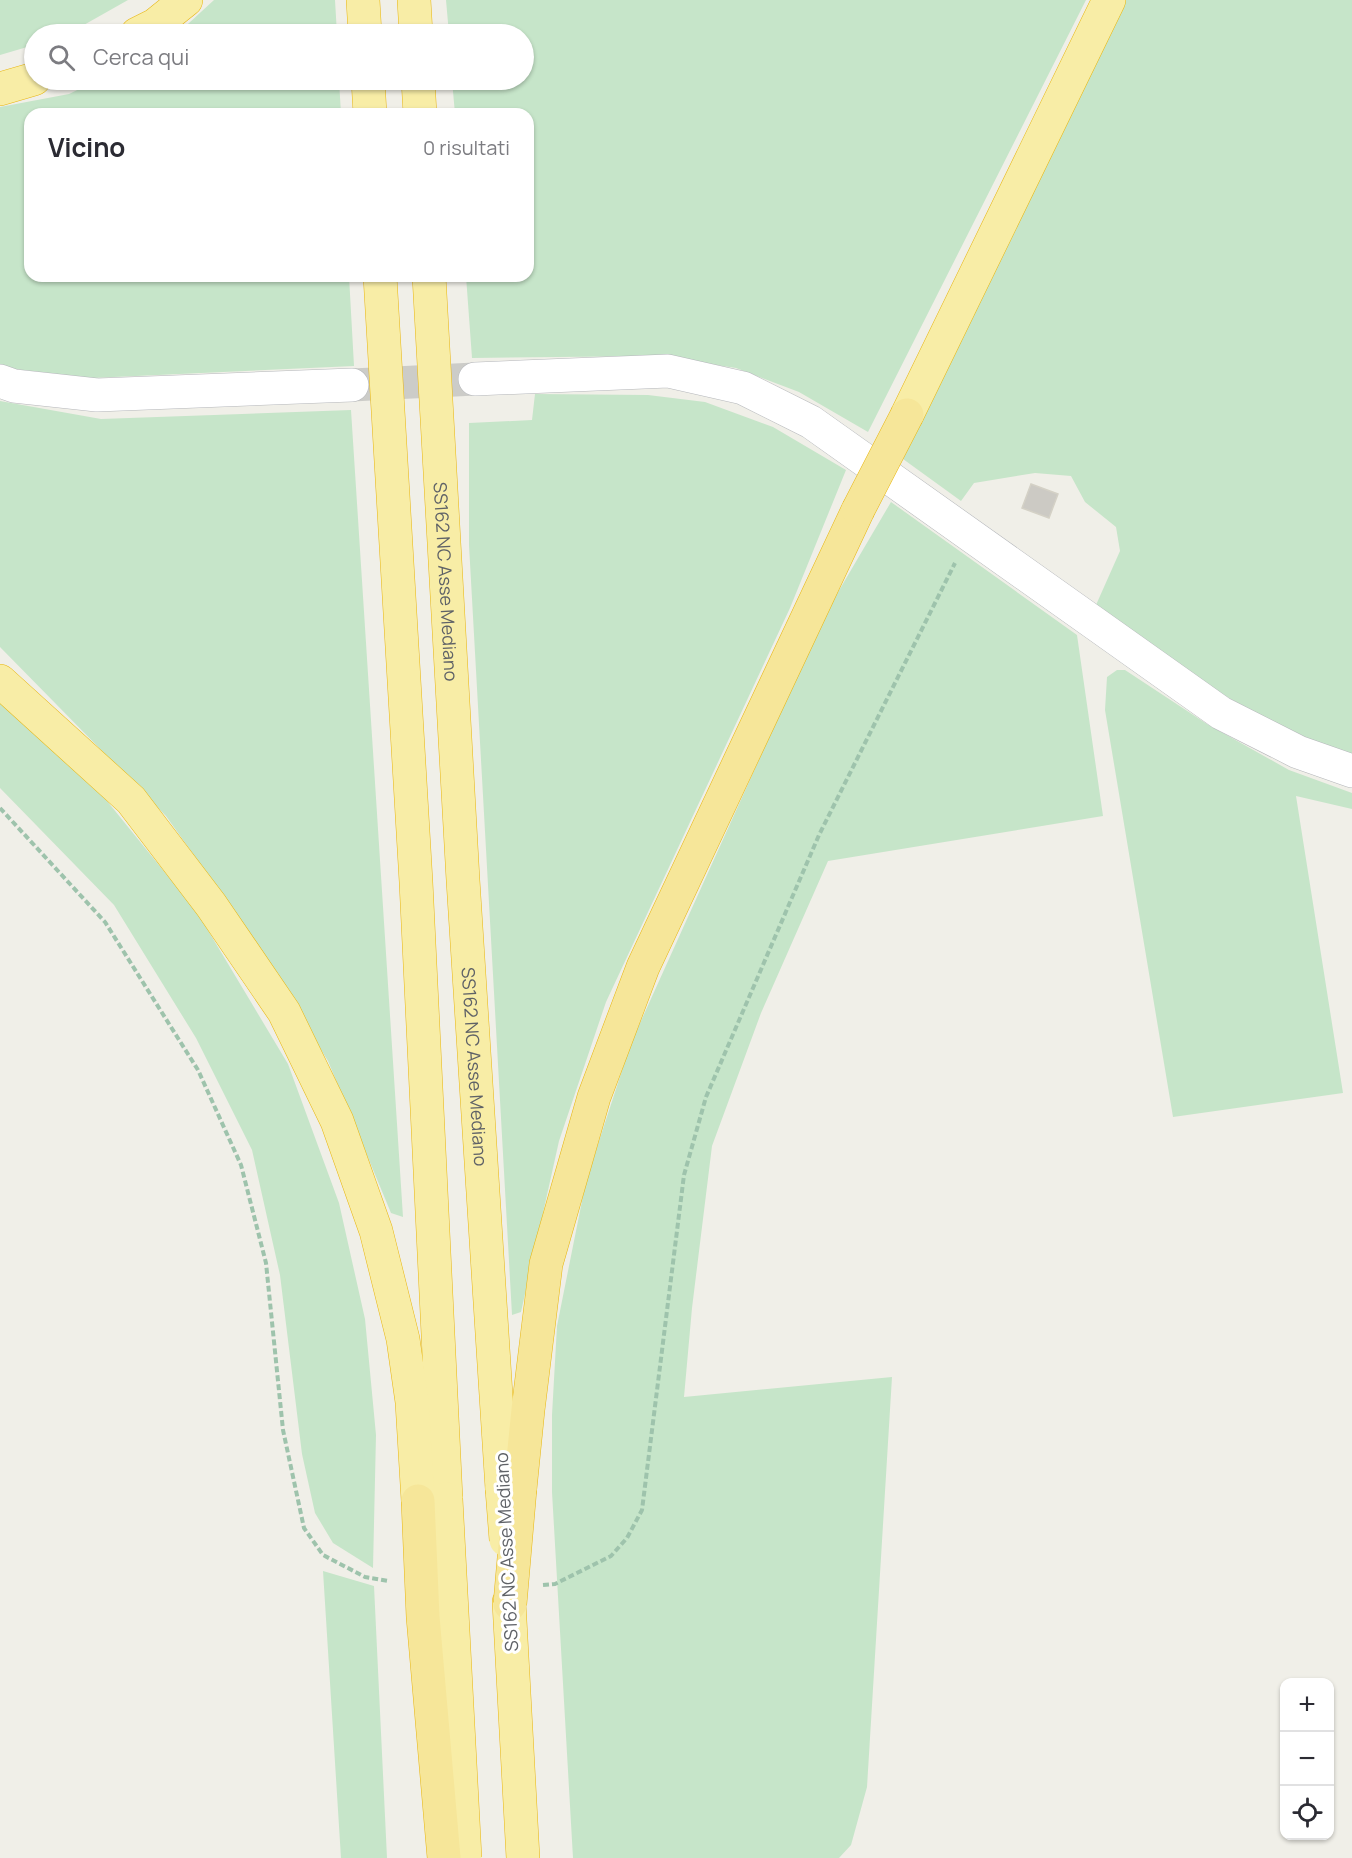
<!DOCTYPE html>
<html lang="it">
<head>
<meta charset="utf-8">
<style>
  :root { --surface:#fff; --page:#f2f2f3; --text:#2b2b33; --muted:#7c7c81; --line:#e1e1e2 }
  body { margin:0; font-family:Manrope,sans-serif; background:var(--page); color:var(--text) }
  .controls { position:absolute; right:18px; bottom:18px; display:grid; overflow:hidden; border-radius:12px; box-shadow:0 2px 4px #0004 }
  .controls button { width:54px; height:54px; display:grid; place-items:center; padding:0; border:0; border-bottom:2px solid var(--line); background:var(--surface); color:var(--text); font:30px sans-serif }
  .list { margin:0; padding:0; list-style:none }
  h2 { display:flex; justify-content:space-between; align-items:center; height:78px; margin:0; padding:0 24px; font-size:26px }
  h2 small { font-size:20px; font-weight:400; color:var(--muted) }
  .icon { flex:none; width:33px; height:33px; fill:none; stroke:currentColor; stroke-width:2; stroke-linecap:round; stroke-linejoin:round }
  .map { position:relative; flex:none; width:1352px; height:1858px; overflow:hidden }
  .search { position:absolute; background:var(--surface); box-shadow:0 2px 4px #0004; left:24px; top:24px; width:510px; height:66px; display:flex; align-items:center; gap:15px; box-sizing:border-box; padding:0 21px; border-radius:33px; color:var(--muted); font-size:22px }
  .panel { position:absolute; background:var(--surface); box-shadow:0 2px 4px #0004; left:24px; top:108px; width:510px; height:174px; border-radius:18px }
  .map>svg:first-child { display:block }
  .green { fill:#c6e5c9 }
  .building { fill:#cccac4; stroke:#d4d1c6; stroke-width:1.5 }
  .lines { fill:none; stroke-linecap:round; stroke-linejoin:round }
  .tertiary-tunnel { stroke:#ccccc8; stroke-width:33; stroke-dasharray:33 16; stroke-linecap:butt }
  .tertiary-casing { stroke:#b5b7bb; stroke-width:34 }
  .trunk-casing { stroke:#e8b610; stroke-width:34 }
  .motorway-casing { stroke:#e8b610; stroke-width:34 }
  .path { stroke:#9ec3ac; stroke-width:4; stroke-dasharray:6 3; stroke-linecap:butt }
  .tertiary { stroke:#fff; stroke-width:33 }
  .trunk { stroke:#f8eda6; stroke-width:33 }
  .motorway { stroke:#f6e699; stroke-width:33 }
  .trunk-bridge-casing { stroke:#e8b610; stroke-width:34; stroke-linecap:butt }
  .motorway-bridge-casing { stroke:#e8b610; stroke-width:34; stroke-linecap:butt }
  .trunk-bridge { stroke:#f8eda6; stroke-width:33 }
  .motorway-bridge { stroke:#f6e699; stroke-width:33 }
  .labels { text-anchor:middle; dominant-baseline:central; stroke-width:6; stroke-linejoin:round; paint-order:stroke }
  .street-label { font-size:18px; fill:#5f6267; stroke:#fff }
</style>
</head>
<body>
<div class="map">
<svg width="1352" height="1858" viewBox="0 0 1352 1858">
  <rect width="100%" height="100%" fill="#f0efe8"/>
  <path class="green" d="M0,0H128L82,26L63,34H34V45L0,55Z
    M214,0H335L337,34H177Z
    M446,0H1086L868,432L799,392L736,368L656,356L472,358L466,276H528V114H455L452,80H524V34H449Z
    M1122,0H1352V756L1286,730L1213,689L1096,605L1120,551L1116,527L1085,502L1071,476L1035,473L974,483L961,501L903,459Z
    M98,80H339L341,114H30V276H349L354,366L92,378L14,369L0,364V107L69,94Z
    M535,394L648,395L705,402L773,427L846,470L790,608L606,1002L559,1141L521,1312L512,1315L469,545V423L532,420Z
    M0,401L101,419L351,410L403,1217L391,1213L328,1061L243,924L166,816L0,647Z
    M891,502L1077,635L1103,816L828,861L761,1013L712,1146L692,1308L684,1397L892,1377L867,1787L851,1845L839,1858H573L552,1492V1415L557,1326L586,1181L631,1043L824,616Z
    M1117,670H1125L1207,724L1289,770L1352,793V809L1296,796L1343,1093L1173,1117L1105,710L1107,677Z
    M0,700L90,780L197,912L288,1064L339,1203L365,1319L376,1435L373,1568L333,1543L315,1513L302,1454L280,1275L252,1150L196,1038L114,905L0,788Z
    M323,1571L374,1586L387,1858H341Z"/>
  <path class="building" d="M1031,484L1058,494L1049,518L1022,508Z"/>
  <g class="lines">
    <path class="tertiary-tunnel" d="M352,385L475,379"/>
    <g class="tertiary-casing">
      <path id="tertiary" d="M475,379L668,371L743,388L811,422L1221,713L1298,752L1352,771
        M0,381L14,386L97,395L352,385"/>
    </g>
    <g class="trunk-casing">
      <g id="trunk">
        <path d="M363,0L365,34"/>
        <path d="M414,0L416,34"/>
        <path d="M137,34L155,25L186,0"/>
        <path d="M368,80L370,114"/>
        <path d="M418,80L420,114"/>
        <path d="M0,89L34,79"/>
        <path d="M380,276L416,882L446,1499"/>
        <path id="s1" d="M429,276L463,880L502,1489"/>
        <path d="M907,415L1109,0"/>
        <path d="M0,681L131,800L211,905L284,1012L337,1121L376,1231L403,1339L412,1402L418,1501"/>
        <path d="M509,1602L523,1858"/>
      </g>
    </g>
    <g class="motorway-casing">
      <path id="motorway" d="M520,1489L528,1410L546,1264L594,1097L643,967L858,510"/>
    </g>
    <path class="path" d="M0,808L105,922L198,1070L241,1165L266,1263L283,1430L304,1528L323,1555L365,1577L389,1581
      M543,1585L555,1584L611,1556L627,1538L642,1510L684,1175L706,1097L819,835L955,563"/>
    <use href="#tertiary" class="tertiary"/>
    <use href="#trunk" class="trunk"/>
    <use href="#motorway" class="motorway"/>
    <g class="trunk-bridge-casing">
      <path id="trunk-bridge" d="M502,1489L506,1540
        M446,1499L465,1858"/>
    </g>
    <g class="motorway-bridge-casing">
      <path id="motorway-bridge" d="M858,510L907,415
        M418,1501L423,1617L444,1858
        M510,1604L520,1489"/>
    </g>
    <use href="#trunk-bridge" class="trunk-bridge"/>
    <use href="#motorway-bridge" class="motorway-bridge"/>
  </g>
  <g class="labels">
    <g class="street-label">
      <text stroke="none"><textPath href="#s1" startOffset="306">SS162 NC Asse Mediano</textPath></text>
      <text stroke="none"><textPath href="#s1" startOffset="792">SS162 NC Asse Mediano</textPath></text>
      <text transform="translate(506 1552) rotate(-93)">SS162 NC Asse Mediano</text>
    </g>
  </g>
</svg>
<div class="controls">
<button>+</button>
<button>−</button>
<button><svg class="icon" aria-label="locate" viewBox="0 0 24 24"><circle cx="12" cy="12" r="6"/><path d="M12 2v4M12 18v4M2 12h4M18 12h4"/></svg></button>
</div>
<div class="search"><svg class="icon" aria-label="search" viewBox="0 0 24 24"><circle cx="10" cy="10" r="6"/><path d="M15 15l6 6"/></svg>Cerca qui</div>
<section class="panel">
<h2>Vicino<small>0 risultati</small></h2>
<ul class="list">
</ul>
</section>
</div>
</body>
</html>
